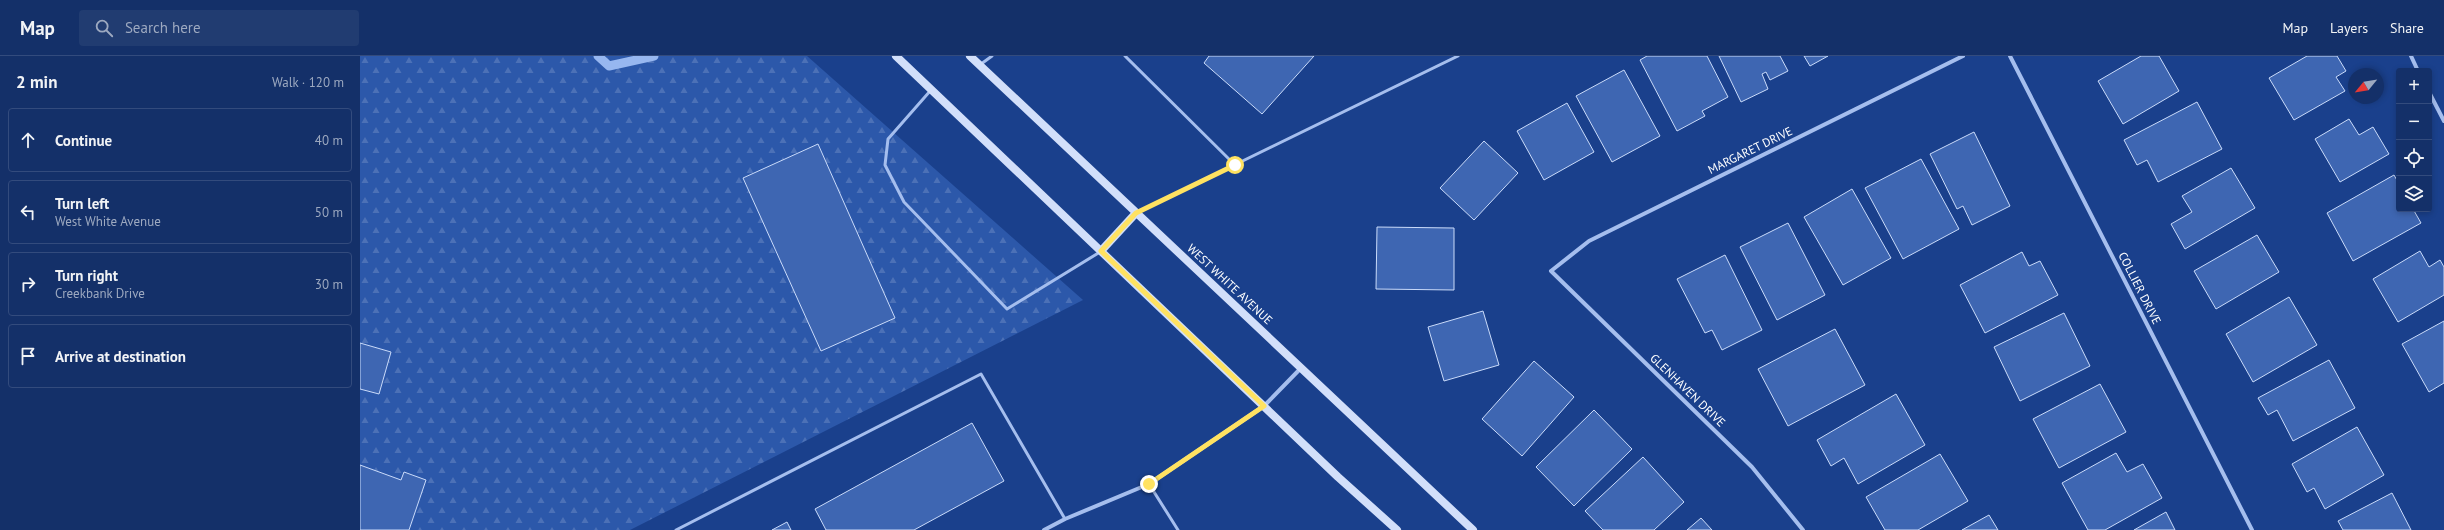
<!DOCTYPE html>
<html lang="en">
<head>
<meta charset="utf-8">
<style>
  :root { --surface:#143069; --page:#213c71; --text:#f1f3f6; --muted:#9da9c0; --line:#334b7d }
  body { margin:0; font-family:"PT Sans",sans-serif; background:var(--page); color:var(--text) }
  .controls { position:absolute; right:12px; top:12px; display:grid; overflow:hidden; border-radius:4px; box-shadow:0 2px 6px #0003 }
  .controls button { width:36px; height:36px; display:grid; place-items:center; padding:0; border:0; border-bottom:1px solid var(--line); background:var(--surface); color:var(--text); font:20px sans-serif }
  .compass { position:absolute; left:1988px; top:12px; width:36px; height:36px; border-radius:50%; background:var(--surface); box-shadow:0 2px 6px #0003; rotate:240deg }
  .stop { position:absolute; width:12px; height:12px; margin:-9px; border:3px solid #ffe261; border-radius:50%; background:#fff }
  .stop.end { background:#ffe261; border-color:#fff; box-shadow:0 1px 4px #0008 }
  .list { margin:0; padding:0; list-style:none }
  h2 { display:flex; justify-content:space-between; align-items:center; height:52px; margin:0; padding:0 16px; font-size:17px }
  h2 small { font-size:13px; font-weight:400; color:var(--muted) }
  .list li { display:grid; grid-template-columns:26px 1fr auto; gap:12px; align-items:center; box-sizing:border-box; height:64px; margin:0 8px 8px; padding:0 8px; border:1px solid var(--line); border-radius:4px }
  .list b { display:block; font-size:15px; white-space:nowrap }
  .list p { margin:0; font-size:13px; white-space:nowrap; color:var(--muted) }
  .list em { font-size:13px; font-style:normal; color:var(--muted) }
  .icon { flex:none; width:22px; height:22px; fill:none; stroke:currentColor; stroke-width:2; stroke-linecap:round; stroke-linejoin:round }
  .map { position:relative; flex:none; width:2084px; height:474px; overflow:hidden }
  header { display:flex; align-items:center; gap:24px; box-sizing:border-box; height:56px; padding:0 20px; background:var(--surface); border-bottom:1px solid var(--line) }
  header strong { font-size:19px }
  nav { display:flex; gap:22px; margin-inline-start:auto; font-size:14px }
  .search { width:280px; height:36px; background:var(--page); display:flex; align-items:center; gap:10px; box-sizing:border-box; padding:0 14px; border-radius:4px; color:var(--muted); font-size:15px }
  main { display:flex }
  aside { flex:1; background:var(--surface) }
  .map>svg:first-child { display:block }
  .forest { fill:url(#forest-firs) }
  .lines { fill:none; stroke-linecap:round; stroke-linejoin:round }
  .stream { stroke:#97b7f0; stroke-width:9 }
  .building { fill:#3e66b2; stroke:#cadbfa }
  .lane { stroke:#a5beee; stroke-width:3 }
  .street { stroke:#a5beee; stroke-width:4 }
  .secondary { stroke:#d2dffa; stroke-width:8 }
  .route { stroke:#ffe261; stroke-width:5 }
  .labels { text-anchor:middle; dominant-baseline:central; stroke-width:3; stroke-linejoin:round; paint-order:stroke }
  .street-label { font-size:12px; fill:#fff; stroke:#1a408c }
</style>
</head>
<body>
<header>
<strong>Map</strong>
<div class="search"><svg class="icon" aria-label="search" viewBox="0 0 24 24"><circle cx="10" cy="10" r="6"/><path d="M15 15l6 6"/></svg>Search here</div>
<nav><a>Map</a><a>Layers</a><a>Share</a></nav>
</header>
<main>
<aside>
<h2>2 min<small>Walk · 120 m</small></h2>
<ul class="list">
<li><svg class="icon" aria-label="ahead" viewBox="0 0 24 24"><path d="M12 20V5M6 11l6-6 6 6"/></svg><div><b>Continue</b></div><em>40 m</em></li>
<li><svg class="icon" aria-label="left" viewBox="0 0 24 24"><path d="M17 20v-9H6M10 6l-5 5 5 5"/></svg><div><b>Turn left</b><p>West White Avenue</p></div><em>50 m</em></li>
<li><svg class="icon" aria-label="right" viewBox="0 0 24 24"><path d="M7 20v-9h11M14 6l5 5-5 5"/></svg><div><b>Turn right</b><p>Creekbank Drive</p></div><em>30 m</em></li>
<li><svg class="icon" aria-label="arrive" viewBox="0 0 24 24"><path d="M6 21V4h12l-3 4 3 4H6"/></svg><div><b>Arrive at destination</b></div></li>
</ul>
</aside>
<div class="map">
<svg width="2084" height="474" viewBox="0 0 2084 474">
  <defs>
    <pattern id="forest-firs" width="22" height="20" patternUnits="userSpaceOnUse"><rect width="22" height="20" fill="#2c58aa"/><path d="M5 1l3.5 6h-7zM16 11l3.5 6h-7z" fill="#4c71b7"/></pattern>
  </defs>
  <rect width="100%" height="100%" fill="#1a408c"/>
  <path class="forest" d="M0,0H447L723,244L270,474H0Z"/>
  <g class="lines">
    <path class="stream" d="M238,0L249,10L294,0"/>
  </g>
  <path class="building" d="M849,0H954L902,58L844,7Z
    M1287,0H1347L1368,41L1342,55L1345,60L1317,75L1280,4Z
    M1359,0H1420L1428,15L1410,24L1406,16L1402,18L1408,33L1381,46Z
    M1444,0H1468L1450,10Z
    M1781,0H1799L1819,35L1763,68L1738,25Z
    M1947,0H1977L1986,15L1976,21L1985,35L1934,64L1909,22Z
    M1264,14L1300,80L1252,106L1216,40Z
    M1837,46L1862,93L1798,126L1787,104L1777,109L1764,84Z
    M1207,47L1234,96L1184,124L1157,75Z
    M1989,63L1999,79L2013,71L2029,98L1980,126L1955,83Z
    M1614,76L1650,150L1612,169L1603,150L1597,153L1570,98Z
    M1124,85L1158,117L1114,164L1080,132Z
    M458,88L535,262L461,295L383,122Z
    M1561,103L1599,173L1543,203L1505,132Z
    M1871,112L1895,152L1825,193L1811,168L1832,156L1822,140Z
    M2034,119L2039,128V153H2053L2061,167L1993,205L1967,157Z
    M1492,133L1531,202L1483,229L1444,161Z
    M1428,167L1465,239L1417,264L1380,191Z
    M1017,171L1094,172V234L1016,233Z
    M1897,179L1919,216L1856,253L1834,215Z
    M2060,195L2069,211L2080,204L2084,211V239L2038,266L2013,223Z
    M1662,196L1669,210L1680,205L1698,239L1625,277L1600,229Z
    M1365,199L1402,274L1362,294L1352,274L1345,277L1317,223Z
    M1929,241L1957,289L1893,326L1866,278Z
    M1123,255L1139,309L1084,325L1068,271Z
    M1704,257L1730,310L1660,345L1634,291Z
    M2084,265V327L2069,336L2042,288Z
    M1475,273L1505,329L1428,370L1398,313Z
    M0,287L31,296L19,338L0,333Z
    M1969,304L1995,352L1933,385L1917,354L1908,359L1898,342Z
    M1174,305L1214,341L1162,400L1122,363Z
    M1740,328L1766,376L1699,412L1673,363Z
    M1536,338L1565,389L1498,428L1484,402L1471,410L1457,384Z
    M1234,354L1272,393L1214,450L1176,411Z
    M612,367L644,425L554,474H466L455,453Z
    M1997,371L2024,419L1965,453L1954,432L1947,436L1932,408Z
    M1756,397L1767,416L1783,408L1802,442L1745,474H1728L1702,427Z
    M1580,398L1608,445L1558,474H1525L1506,441Z
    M1283,401L1324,446L1294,474H1243L1225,455Z
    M0,409L41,424L44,416L66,424L49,474H0Z
    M2032,437L2051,474H1983L1978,465Z
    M1806,456L1815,474H1774Z
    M1629,459L1638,474H1602Z
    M1341,462L1352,474H1327Z
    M427,466L431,474H412Z"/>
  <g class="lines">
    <path class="lane" d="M765,0L875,109
      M621,8L632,0
      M571,34L528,83L525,109L544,146L647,253L740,196
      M778,156L1098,0
      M789,428L818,474
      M316,474L621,318L705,463"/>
    <path class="street" d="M1650,0L1892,474
      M2051,0L2058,15
      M2069,36L2084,65
      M684,474L705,463L789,428L904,350L941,312
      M1443,474L1392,411L1191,215L1229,185L1603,0"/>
    <path class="secondary" d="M536,0L978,421L1037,474
      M610,0L1113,474
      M741,195L776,157"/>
  </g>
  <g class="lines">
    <path class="route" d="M789,428L904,350L741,195L776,157L875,109"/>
  </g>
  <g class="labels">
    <g class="street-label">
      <text transform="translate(1390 94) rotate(-26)">MARGARET DRIVE</text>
      <text transform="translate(870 228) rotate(43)">WEST WHITE AVENUE</text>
      <text transform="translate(1780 232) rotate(63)">COLLIER DRIVE</text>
      <text transform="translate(1328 334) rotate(44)">GLENHAVEN DRIVE</text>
    </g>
  </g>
</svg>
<div class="controls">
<button>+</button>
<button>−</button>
<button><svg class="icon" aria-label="locate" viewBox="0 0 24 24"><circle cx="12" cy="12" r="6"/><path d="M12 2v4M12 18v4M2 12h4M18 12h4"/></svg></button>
<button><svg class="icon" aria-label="layers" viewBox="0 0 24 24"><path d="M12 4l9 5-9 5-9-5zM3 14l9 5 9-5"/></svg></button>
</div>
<svg class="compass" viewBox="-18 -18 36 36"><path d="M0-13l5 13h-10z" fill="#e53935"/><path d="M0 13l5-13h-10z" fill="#9da9c0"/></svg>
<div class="stop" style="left:875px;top:109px"></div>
<div class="stop end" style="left:789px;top:428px"></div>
</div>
</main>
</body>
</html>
